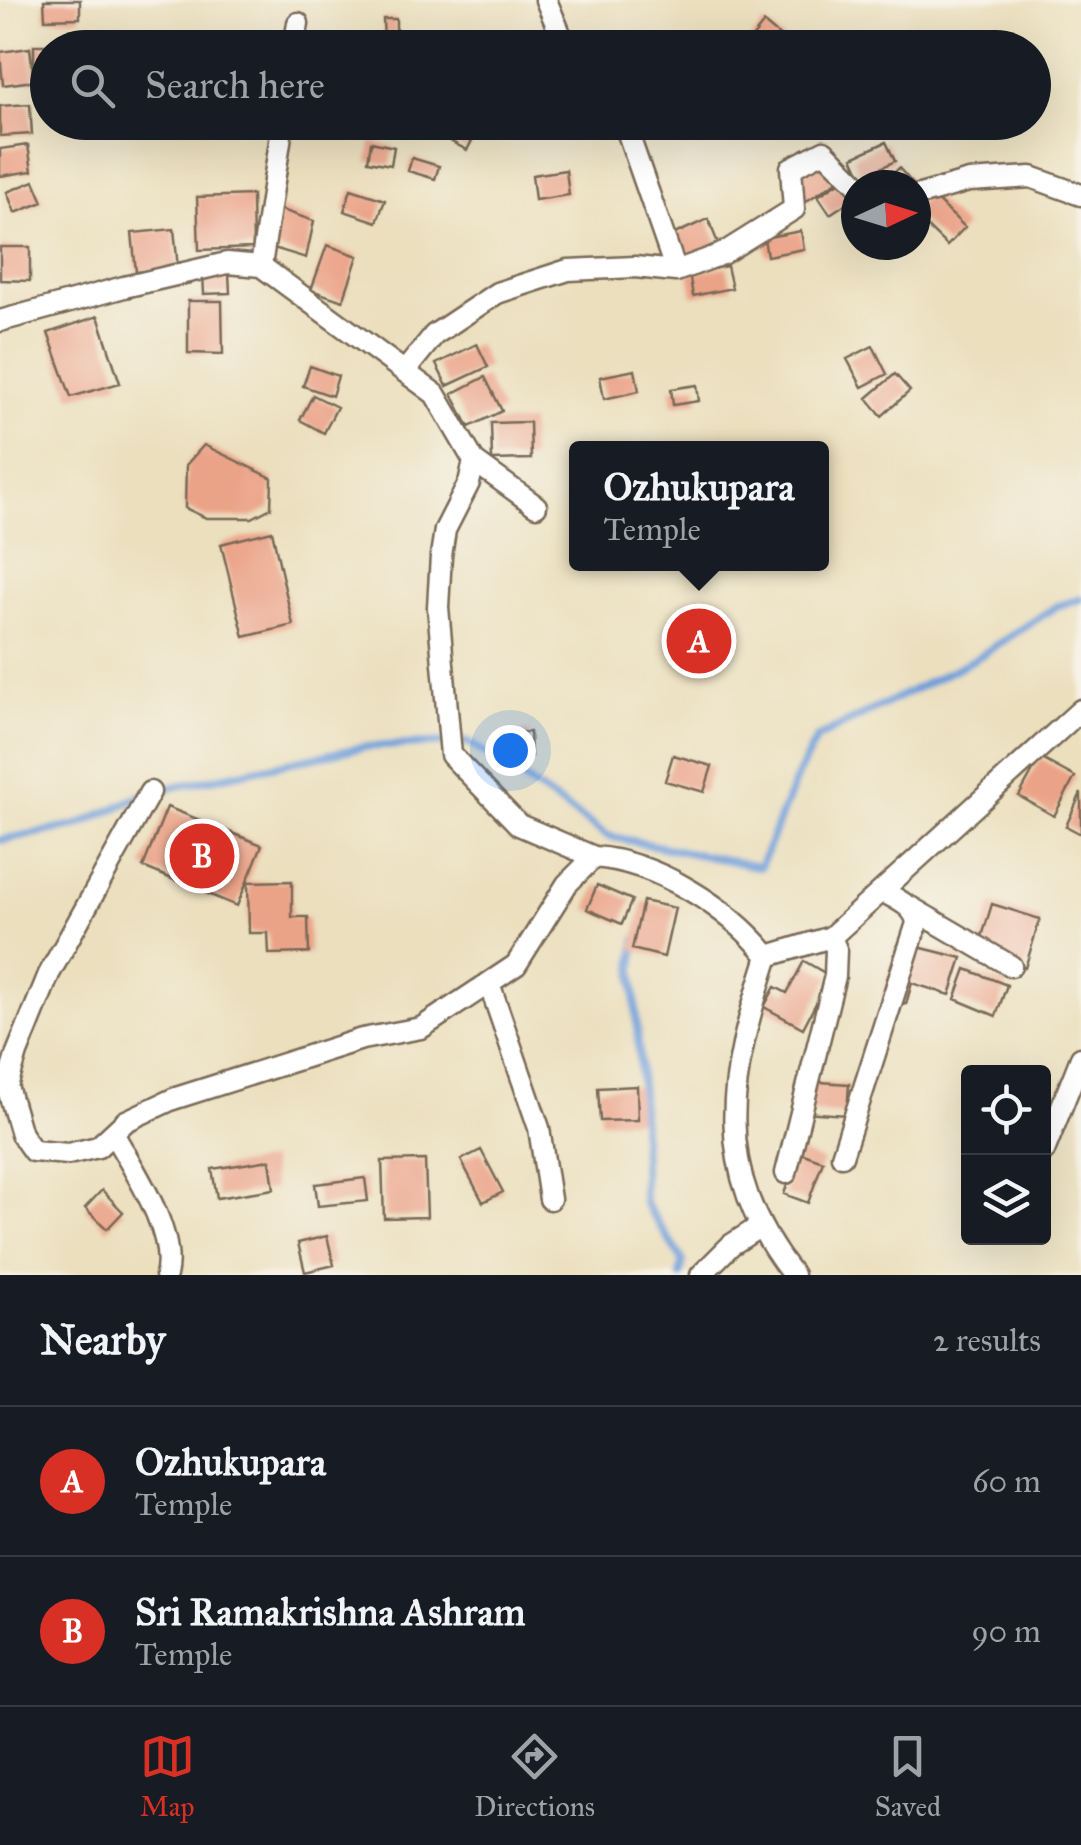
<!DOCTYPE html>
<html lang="en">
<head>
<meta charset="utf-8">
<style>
  :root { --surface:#171b24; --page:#242831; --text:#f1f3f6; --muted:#9ea1a6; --line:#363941; --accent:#d93025 }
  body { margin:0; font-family:"IM FELL Great Primer",serif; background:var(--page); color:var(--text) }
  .controls { position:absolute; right:30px; bottom:30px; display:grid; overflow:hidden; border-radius:10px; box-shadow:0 10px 40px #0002 }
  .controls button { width:90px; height:90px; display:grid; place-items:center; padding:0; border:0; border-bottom:2px solid var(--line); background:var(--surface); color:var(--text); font:50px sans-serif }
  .compass { position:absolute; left:841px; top:170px; width:90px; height:90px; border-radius:50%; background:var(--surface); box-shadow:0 10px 40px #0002; rotate:86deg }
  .you { position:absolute; left:510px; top:750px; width:35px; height:35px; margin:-25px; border:8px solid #fff; border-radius:50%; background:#1a73e8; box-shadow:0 0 0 15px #1a73e833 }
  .badge { display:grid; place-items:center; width:65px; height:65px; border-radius:50%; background:var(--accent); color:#fff; font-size:32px; font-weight:700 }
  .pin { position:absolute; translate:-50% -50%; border:5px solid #fff; box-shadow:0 2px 10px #0006 }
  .popup { position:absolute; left:569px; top:441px; width:260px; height:130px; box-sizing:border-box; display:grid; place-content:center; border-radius:10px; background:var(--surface); filter:drop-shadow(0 2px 8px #0005); font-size:32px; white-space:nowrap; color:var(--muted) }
  .popup b { font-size:38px; color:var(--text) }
  .popup::after { content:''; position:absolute; left:50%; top:100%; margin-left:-20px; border:20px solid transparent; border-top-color:var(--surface) }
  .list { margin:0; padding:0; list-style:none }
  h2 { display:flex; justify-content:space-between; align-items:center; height:130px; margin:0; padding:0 40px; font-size:42px }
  h2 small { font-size:32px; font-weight:400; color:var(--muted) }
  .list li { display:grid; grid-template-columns:65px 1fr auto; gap:30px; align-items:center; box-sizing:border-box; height:150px; padding:0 40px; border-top:2px solid var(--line) }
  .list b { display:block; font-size:38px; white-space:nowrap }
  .list p { margin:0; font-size:32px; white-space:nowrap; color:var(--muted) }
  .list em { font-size:32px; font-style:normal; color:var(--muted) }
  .icon { flex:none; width:55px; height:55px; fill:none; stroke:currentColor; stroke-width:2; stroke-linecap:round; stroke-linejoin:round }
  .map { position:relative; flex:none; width:1081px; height:1275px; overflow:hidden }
  .search { position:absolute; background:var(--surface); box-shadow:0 10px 40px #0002; left:30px; right:30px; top:30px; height:110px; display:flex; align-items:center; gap:25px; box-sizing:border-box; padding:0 35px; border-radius:55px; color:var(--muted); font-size:38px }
  .sheet { height:430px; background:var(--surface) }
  nav { display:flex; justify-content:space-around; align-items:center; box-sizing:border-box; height:140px; border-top:2px solid var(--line); background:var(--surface); font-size:28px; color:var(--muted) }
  nav a { display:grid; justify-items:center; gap:5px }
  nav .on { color:var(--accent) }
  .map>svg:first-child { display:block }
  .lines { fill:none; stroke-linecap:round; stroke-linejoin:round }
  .stream { stroke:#6f9fd9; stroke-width:8 }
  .building { fill:#eba388 }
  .minor-casing { stroke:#796956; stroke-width:25 }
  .minor { stroke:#fff; stroke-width:20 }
</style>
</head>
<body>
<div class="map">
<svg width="1081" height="1275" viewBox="0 0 1081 1275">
  <rect width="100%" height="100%" fill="#f7f3e8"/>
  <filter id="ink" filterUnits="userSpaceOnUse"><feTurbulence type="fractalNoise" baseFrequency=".01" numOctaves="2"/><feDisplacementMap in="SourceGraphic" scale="20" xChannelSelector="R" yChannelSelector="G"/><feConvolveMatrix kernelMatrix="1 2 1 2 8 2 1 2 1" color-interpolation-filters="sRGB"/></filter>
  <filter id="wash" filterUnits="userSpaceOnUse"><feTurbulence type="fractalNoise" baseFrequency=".0048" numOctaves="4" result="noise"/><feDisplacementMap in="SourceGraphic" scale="40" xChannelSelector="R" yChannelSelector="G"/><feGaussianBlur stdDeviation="2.25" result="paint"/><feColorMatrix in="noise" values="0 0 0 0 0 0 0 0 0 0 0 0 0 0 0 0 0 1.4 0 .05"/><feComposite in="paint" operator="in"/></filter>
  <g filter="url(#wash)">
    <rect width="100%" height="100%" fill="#ebdfbd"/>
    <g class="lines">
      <path class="stream" d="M0,840L76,826L150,792L363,747L468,742L608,836L760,867L797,776L817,738L975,659L1057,606L1081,599
        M636,940L633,968L641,1085L644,1202L683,1261L680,1275"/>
    </g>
    <g id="blocks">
      <path class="building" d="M44,0H80V18L45,19Z
        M383,19H396V41L384,42Z
        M764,23L794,48H744Z
        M100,33H139V48H100Z
        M34,45H48V75H34Z
        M30,48L34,81L3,85L0,52Z
        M30,104L32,134L0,136V106Z
        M482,122L467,150L429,130L428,135L398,123Z
        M371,142L394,147L391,165L368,161Z
        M886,142L895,161L862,177L853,157Z
        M28,145L32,171L0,176V149Z
        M412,158L439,166L435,179L408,171Z
        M824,160L837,181L805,202L792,180Z
        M899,168L914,185H888L885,181Z
        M566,170L569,195L535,200L532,175Z
        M844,179L856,197L830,214L818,196Z
        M34,181L43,202L15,213L7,192Z
        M351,189L385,200L377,222L344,211Z
        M929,193L965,227L947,246L916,216V207Z
        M252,195L253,248L199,250L197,197Z
        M279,209L314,221L306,258L270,247Z
        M708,219L718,243L681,260L670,236Z
        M174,229L178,268L136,272L132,233Z
        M801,231L804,249L767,256L764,238Z
        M327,245L358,256L343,301L311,290Z
        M0,247H30V281L0,280Z
        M727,266L732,288L693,296L689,273Z
        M203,273H229L230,293L204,294Z
        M188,301H222L223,354L188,353Z
        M98,316L120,383L71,397L48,333Z
        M477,344L488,367L447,386L436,364Z
        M873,346L887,374L862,387L847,359Z
        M310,366L338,376L332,396L303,386Z
        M635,370L639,391L604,399L600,377Z
        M895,374L910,391L882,416L867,398Z
        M485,377L502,411L469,427L452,394Z
        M697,385L699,401L673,405L671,389Z
        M313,395L337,407L324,433L300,420Z
        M530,422L531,459L492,460L491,423Z
        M204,445L272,478L271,508L252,518H206L185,508L186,465Z
        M272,531L293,625L244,637L221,544Z
        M530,732L531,756L511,757L510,733Z
        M673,755L712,766L704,792L665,781Z
        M1040,758L1075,777L1054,816L1019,796Z
        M1081,793V834L1066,826Z
        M167,807L262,845L237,906L143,867Z
        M292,881V917H308L309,953L269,954L268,933H249L248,882Z
        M597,885L632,900L622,924L587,909Z
        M643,901L675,908L664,957L632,949Z
        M992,904L1040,919L1025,968L977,953Z
        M898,942L962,958L950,995L912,983L906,1004L882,997Z
        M804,961L830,976L803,1028L764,1007L775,987L787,993Z
        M966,969L1007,985L996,1016L955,999Z
        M805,1081L849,1084L847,1115L803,1112Z
        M637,1086L638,1120L600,1121L598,1088Z
        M481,1150L503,1192L483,1202L461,1160Z
        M798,1152L823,1161L808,1203L784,1194Z
        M270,1160L274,1189L217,1198L212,1169Z
        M425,1160L427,1217L384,1218L382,1161Z
        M365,1178L368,1201L318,1206L315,1184Z
        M102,1190L123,1212L107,1229L85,1208Z
        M327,1236L334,1265L305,1272L298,1243Z"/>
    </g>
  </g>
  <g filter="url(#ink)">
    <use href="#blocks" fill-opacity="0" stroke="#796956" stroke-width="2.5"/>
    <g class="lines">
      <g class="minor-casing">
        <path id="minor" d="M546,0L566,48
          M294,48L298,23
          M624,122L676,271
          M916,196L969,181L1031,177L1081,195
          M261,266L283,122
          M0,321L124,287L227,263L261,266L435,394L474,461L469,483L445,530L441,556L438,607L451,755L519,825L594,857L567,884L516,965L421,1028L362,1039L173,1099L126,1121L98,1147L68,1154L33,1151L21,1134L7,1086L17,1053L49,974L150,792
          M405,371L434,335L497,293L568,270L635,267L676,271L722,254L794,209L791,168L824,151L858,185
          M474,461L536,506
          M594,857C657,862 728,907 768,956L831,937L1081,710
          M910,907L1011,966
          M768,956C729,1077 709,1168 793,1275
          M489,983L539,1128L550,1199
          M113,1133C133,1169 177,1233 166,1275
          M1044,1151L1081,1058
          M842,1156L917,923C915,906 896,899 882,891
          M786,1173L835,976L836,949L831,937
          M701,1275L731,1245L759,1227"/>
      </g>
      <use href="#minor" class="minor"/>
    </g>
  </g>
</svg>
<div class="controls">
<button><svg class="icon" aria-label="locate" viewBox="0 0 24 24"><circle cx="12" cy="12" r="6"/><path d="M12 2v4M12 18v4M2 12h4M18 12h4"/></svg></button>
<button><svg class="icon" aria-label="layers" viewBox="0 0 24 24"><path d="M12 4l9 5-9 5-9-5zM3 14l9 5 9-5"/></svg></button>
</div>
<svg class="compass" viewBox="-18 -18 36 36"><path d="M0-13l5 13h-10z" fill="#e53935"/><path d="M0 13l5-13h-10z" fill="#9ea1a6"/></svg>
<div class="you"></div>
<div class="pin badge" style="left:699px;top:641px">A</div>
<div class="popup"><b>Ozhukupara</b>Temple</div>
<div class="pin badge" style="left:202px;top:856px">B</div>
<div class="search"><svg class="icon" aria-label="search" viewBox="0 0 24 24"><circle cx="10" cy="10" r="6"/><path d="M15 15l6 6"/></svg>Search here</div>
</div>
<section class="sheet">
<h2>Nearby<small>2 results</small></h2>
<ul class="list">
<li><span class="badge">A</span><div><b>Ozhukupara</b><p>Temple</p></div><em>60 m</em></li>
<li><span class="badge">B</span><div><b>Sri Ramakrishna Ashram</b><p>Temple</p></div><em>90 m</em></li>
</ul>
</section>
<nav>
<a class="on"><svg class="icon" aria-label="map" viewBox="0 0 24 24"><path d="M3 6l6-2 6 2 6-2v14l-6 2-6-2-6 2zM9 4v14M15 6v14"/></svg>Map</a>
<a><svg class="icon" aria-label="directions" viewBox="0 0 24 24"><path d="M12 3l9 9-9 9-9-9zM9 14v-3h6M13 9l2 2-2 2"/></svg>Directions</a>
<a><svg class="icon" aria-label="saved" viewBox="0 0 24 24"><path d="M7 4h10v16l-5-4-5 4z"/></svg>Saved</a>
</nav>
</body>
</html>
